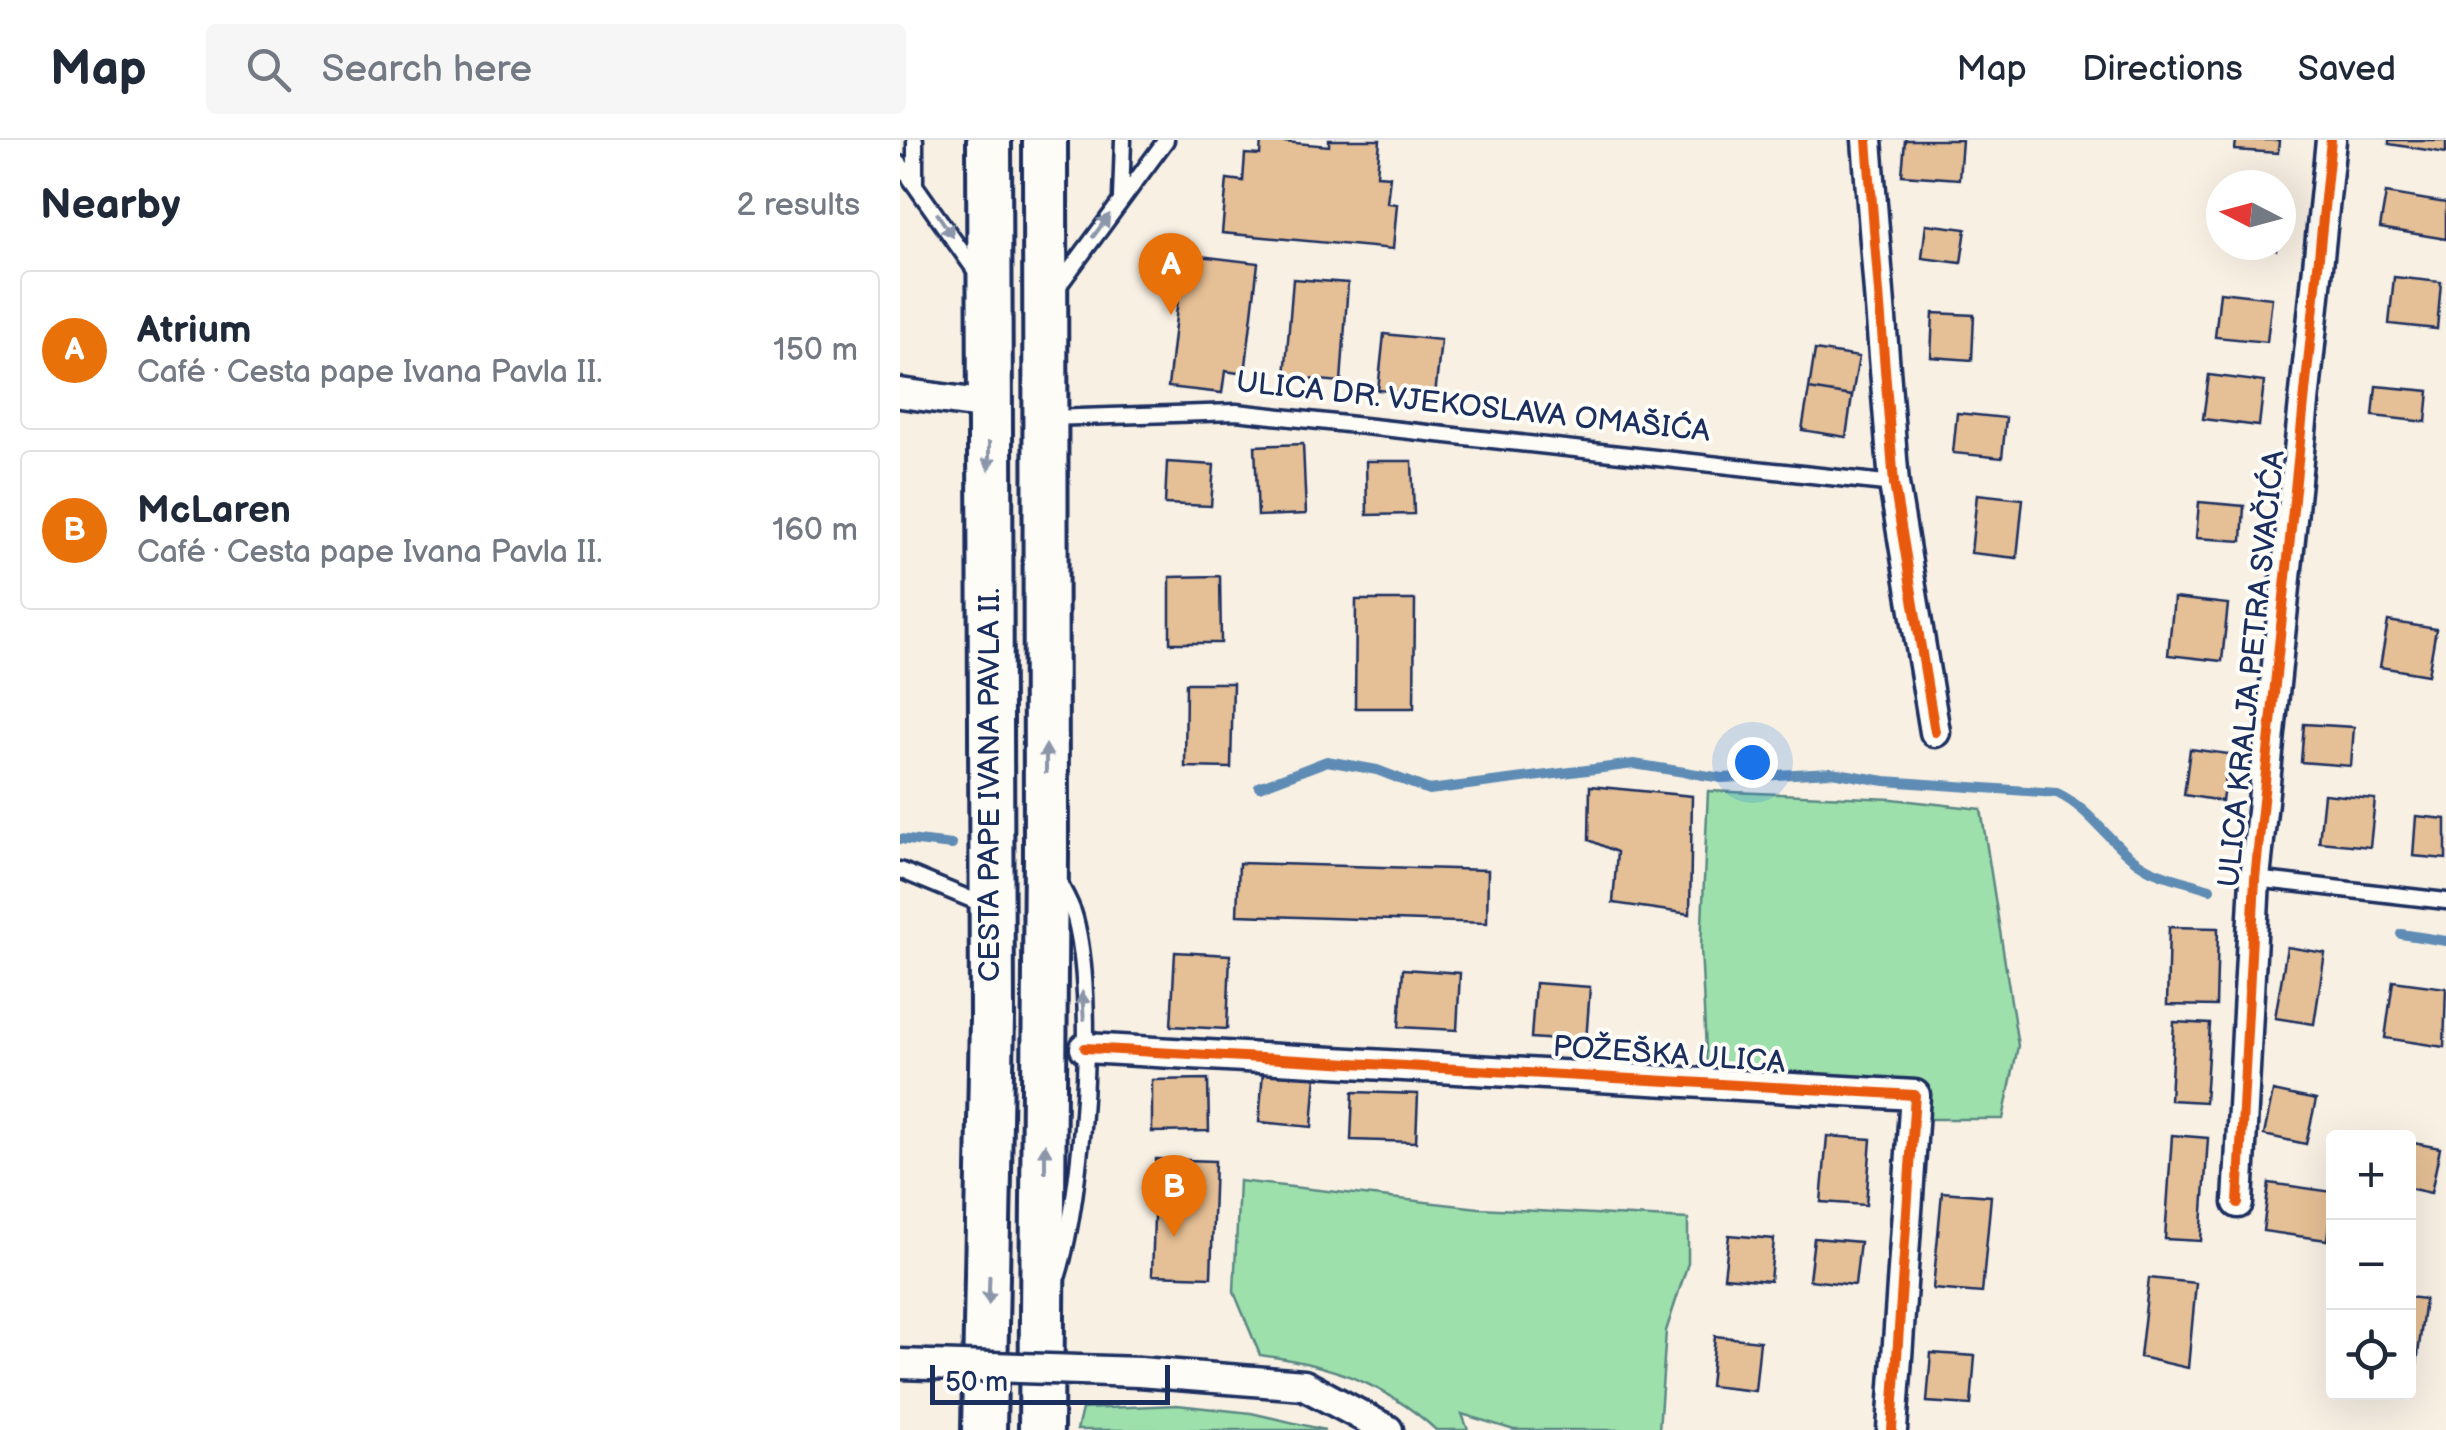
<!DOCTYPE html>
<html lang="en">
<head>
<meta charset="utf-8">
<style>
  :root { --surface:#fff; --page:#f6f6f7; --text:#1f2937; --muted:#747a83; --line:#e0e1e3; --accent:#7c3aed }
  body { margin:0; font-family:"Balsamiq Sans",sans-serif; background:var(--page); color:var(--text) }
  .controls { position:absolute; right:30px; bottom:30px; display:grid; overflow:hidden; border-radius:10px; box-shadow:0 10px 40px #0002 }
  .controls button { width:90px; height:90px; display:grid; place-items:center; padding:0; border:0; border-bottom:2px solid var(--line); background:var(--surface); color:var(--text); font:50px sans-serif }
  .compass { position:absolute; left:1306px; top:30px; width:90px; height:90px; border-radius:50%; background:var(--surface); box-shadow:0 10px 40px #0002; rotate:276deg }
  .scale { position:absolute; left:30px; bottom:25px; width:240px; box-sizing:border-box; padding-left:10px; border:5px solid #1b2f5e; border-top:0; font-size:28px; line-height:35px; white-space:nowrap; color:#1b2f5e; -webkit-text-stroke:8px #fdfcf7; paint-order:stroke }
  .you { position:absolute; left:852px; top:622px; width:35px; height:35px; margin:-25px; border:8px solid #fff; border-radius:50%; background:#1a73e8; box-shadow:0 0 0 15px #1a73e833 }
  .badge { display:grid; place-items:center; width:65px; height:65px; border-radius:50%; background:var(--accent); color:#fff; font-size:32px; font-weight:700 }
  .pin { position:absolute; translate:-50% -82px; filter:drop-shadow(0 2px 5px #0008) }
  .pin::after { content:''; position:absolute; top:52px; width:35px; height:30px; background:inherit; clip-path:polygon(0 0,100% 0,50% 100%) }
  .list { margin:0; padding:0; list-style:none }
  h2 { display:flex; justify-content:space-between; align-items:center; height:130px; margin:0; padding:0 40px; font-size:42px }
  h2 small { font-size:32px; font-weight:400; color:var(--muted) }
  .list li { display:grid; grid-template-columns:65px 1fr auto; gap:30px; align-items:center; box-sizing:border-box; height:160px; margin:0 20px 20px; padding:0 20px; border:2px solid var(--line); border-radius:10px }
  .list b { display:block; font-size:38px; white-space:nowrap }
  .list p { margin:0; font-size:32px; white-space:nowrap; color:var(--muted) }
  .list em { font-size:32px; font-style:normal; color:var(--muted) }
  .icon { flex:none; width:55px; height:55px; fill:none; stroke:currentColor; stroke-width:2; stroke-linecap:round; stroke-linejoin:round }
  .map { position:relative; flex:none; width:1546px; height:1290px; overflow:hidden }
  header { display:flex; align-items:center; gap:60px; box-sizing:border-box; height:140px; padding:0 50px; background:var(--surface); border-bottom:2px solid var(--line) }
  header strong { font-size:48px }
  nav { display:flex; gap:55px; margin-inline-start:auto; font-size:35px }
  .search { width:700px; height:90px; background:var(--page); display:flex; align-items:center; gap:25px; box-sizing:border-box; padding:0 35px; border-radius:10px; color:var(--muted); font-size:38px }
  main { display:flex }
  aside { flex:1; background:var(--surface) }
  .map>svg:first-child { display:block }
  .green { fill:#9de0ab; stroke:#5c8884; stroke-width:2.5 }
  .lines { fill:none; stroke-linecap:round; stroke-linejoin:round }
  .stream { stroke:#5f8cb4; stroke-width:10 }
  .building { fill:#e5bf95; stroke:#1b2f5e; stroke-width:2.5 }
  .service-casing { stroke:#1b2f5e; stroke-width:21 }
  .minor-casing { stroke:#1b2f5e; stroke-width:35 }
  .primary-casing { stroke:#1b2f5e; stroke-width:50 }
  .service { stroke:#fdfcf7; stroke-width:14 }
  .minor { stroke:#fdfcf7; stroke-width:28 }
  .primary { stroke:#fdfcf7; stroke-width:42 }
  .minor-bridge-casing { stroke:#1b2f5e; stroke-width:35; stroke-linecap:butt }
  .minor-bridge { stroke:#fdfcf7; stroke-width:28 }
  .cycleway-casing { stroke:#fdfcf7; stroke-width:16 }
  .cycleway { stroke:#e8590c; stroke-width:10 }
  .oneway { fill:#8c96aa }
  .labels { text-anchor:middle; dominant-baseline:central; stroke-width:8; stroke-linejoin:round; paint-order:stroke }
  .street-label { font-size:30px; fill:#1b2f5e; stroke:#fdfcf7 }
</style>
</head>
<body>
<header>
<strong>Map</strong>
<div class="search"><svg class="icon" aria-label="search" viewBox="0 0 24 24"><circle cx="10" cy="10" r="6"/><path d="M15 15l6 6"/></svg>Search here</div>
<nav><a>Map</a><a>Directions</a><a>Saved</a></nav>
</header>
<main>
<aside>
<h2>Nearby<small>2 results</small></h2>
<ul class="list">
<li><span class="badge" style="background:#e8710a">A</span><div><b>Atrium</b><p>Café · Cesta pape Ivana Pavla II.</p></div><em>150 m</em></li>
<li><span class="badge" style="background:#e8710a">B</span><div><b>McLaren</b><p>Café · Cesta pape Ivana Pavla II.</p></div><em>160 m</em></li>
</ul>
</aside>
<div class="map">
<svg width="1546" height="1290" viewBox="0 0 1546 1290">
  <rect width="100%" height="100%" fill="#f8f0e3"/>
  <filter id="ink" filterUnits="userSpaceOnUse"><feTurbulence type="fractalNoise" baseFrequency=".01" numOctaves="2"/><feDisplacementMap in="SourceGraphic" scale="20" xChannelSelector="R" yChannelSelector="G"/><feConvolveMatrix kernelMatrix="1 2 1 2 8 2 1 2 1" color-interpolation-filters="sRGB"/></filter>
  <g filter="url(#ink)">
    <path class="green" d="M808,651L992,659L1081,669L1118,906L1103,979H1027L1016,943L807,932L801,807Z
      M339,1041L579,1068L788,1079V1123L766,1191L759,1290H614L562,1274L568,1290H536C485,1243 428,1224 360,1215L334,1152Z
      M277,1265L351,1273L425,1290H177L182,1269Z"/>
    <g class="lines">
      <path class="stream" d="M359,647L427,621L477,630L529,650L734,624L822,638L931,632L985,641L1157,653C1195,671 1212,710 1249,729C1267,738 1290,742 1310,749
        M0,699L52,705
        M1501,794L1546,801"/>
    </g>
    <path class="building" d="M361,0L429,6V0H480L477,35L490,36L487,63L497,64L493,109L322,93L327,39L343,41L345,14L360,15Z
      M1005,0H1062L1059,39L1002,35Z
      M1336,0H1379L1378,13L1335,10Z
      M1489,0H1546V13L1489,4Z
      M1486,53L1546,63V99L1480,88Z
      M1026,84L1066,89L1061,123L1022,118Z
      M1322,105H1376V110Z
      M283,114L358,123L345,234L325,231L322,253L268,247Z
      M1494,137L1541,142L1537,189L1489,184Z
      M393,139L448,143L441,242L385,237Z
      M1320,152L1372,158L1367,202L1315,197Z
      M1033,173L1074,175L1072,220L1031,217Z
      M484,194L541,200L535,256L478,250Z
      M915,210L959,217L952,256L909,249Z
      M1309,235L1364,242L1359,286L1303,279Z
      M1476,246L1529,251L1526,282L1473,276Z
      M909,249L952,256L946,297L902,290Z
      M1057,273L1106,278L1102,318L1053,313Z
      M403,304L406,374L358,376L355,306Z
      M466,321H512L514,374L467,375Z
      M267,322L314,325L311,366L265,364Z
      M1077,354L1123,359L1117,418L1071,413Z
      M1299,362L1344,366L1342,401L1296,398Z
      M320,436L321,503H270V437Z
      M1274,458L1328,464L1322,521L1268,515Z
      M456,460H515L514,568H455Z
      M1488,481L1536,489L1528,535L1480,527Z
      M286,543H333L331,628L285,627Z
      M1404,584L1454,587L1451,626L1401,622Z
      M1290,609L1329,614L1322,661L1284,655Z
      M690,646L792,656L790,774L713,763L717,712L689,700Z
      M1424,654L1475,659L1470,707L1419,702Z
      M1516,676L1546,679V719L1513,716Z
      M339,723L588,730L587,783L337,775Z
      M1269,787L1318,788L1316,866L1267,865Z
      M1387,807L1425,813L1414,884L1375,878Z
      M275,812L330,815L327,889L271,886Z
      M503,829L560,833L557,890L499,887Z
      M1493,841L1546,848L1544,907L1485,898Z
      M635,843L690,847L686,902L631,898Z
      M1274,882L1310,884L1305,962L1270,960Z
      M363,931L416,935L412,987L359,982Z
      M308,939L309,991L252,992V940Z
      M1373,951L1416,960L1406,1004L1364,995Z
      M453,952L518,954L516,1002L451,1000Z
      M1272,995L1308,998L1301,1101L1265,1099Z
      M927,996L971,999L966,1065L921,1062Z
      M1508,1002L1540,1008L1531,1053L1508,1048Z
      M256,1019L315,1021L311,1137L252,1135Z
      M1369,1043L1433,1052L1427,1100L1363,1091Z
      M1042,1052L1091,1056L1082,1153L1033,1149Z
      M829,1095L874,1099L870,1141L824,1137Z
      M914,1098L960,1102L955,1145L909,1140Z
      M1249,1138L1296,1143L1288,1228L1240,1217Z
      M1508,1157L1525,1159L1516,1231L1508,1230Z
      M815,1196L860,1201L855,1251L810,1246Z
      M1031,1213L1075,1216L1071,1265L1027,1262Z"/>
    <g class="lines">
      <g class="service-casing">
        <path id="service" d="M15,0V41
          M0,24L77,133
          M221,58L223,0
          M157,148L266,0
          M148,278L336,272L994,344
          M0,730L87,766
          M1355,739L1546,761
          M158,1135C183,1052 197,861 175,778C172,766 165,754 159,743"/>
      </g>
      <g class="minor-casing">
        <path id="minor" d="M967,0L994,344L1035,592
          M0,253L88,265
          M185,908L1015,955L992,1290
          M1338,1063L1355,739L1431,0
          M239,1232L404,1245L488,1290"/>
      </g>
      <g class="primary-casing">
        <path id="primary" d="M84,1290L92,878L89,0
          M141,1290L146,716L145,0"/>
      </g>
      <use href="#service" class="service"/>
      <use href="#minor" class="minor"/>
      <use href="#primary" class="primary"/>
      <g class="minor-bridge-casing">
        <path id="minor-bridge" d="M0,1224L239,1232"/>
      </g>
      <use href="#minor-bridge" class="minor-bridge"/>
      <g class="cycleway-casing">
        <path id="cycleway" d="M967,0L994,344L1035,592
          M185,908L1015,955L992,1290
          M1338,1063L1355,739L1431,0"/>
      </g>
      <use href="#cycleway" class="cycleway"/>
    </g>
    <defs><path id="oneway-solid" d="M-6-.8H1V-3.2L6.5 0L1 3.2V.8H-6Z" transform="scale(2.5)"/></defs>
    <g class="oneway">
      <use href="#oneway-solid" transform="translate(45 85) rotate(56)"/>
      <use href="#oneway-solid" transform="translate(201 86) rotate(-54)"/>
      <use href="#oneway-solid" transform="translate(89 316) rotate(90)"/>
      <use href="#oneway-solid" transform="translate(146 619) rotate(-90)"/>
      <use href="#oneway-solid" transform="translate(183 866) rotate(-93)"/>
      <use href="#oneway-solid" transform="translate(145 1018) rotate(-90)"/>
      <use href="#oneway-solid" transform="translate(89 1150) rotate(92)"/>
    </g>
  </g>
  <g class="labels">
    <g class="street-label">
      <text transform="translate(573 267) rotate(6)">ULICA DR. VJEKOSLAVA OMAŠIĆA</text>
      <text transform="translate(1352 529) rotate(-84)">ULICA KRALJA PETRA SVAČIĆA</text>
      <text transform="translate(90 645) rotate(-90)">CESTA PAPE IVANA PAVLA II.</text>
      <text transform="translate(769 915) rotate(4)">POŽEŠKA ULICA</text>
    </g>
  </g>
</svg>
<div class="controls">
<button>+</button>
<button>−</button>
<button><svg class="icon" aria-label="locate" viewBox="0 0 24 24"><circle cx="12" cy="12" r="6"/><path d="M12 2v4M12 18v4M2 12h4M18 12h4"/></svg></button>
</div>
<svg class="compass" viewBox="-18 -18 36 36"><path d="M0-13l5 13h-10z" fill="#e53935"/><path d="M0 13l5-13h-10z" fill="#747a83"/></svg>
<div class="scale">50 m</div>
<div class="you"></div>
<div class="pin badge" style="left:271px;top:175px;background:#e8710a">A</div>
<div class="pin badge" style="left:274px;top:1097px;background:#e8710a">B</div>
</div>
</main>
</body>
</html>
